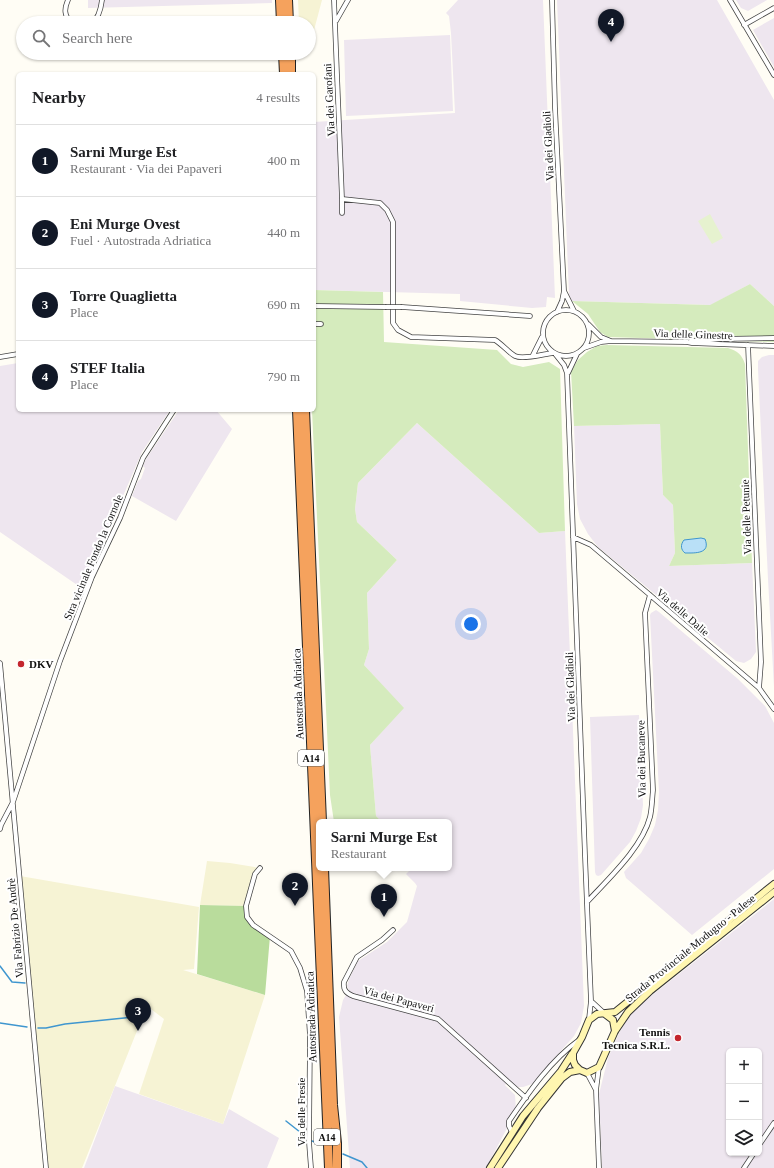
<!DOCTYPE html>
<html lang="en">
<head>
<meta charset="utf-8">
<style>
  :root { --surface:#fff; --page:#f6f6f6; --text:#202124; --muted:#757577; --line:#e0e0e0; --accent:#111827 }
  body { margin:0; font-family:"Times New Roman",serif; background:var(--page); color:var(--text) }
  .controls { position:absolute; right:12px; bottom:12px; display:grid; overflow:hidden; border-radius:6px; box-shadow:0 1px 3px #0004 }
  .controls button { width:36px; height:36px; display:grid; place-items:center; padding:0; border:0; border-bottom:1px solid var(--line); background:var(--surface); color:var(--text); font:20px sans-serif }
  .you { position:absolute; left:471px; top:624px; width:14px; height:14px; margin:-10px; border:3px solid #fff; border-radius:50%; background:#1a73e8; box-shadow:0 0 0 6px #1a73e833 }
  .badge { display:grid; place-items:center; width:26px; height:26px; border-radius:50%; background:var(--accent); color:#fff; font-size:13px; font-weight:700 }
  .pin { position:absolute; translate:-50% -33px; filter:drop-shadow(0 1px 2px #0008) }
  .pin::after { content:''; position:absolute; top:21px; width:14px; height:12px; background:inherit; clip-path:polygon(0 0,100% 0,50% 100%) }
  .popup { position:absolute; left:316px; top:819px; width:136px; height:52px; box-sizing:border-box; display:grid; place-content:center; border-radius:6px; background:var(--surface); filter:drop-shadow(0 1px 3px #0005); font-size:13px; white-space:nowrap; color:var(--muted) }
  .popup b { font-size:15px; color:var(--text) }
  .popup::after { content:''; position:absolute; left:50%; top:100%; margin-left:-8px; border:8px solid transparent; border-top-color:var(--surface) }
  .list { margin:0; padding:0; list-style:none }
  h2 { display:flex; justify-content:space-between; align-items:center; height:52px; margin:0; padding:0 16px; font-size:17px }
  h2 small { font-size:13px; font-weight:400; color:var(--muted) }
  .list li { display:grid; grid-template-columns:26px 1fr auto; gap:12px; align-items:center; box-sizing:border-box; height:72px; padding:0 16px; border-top:1px solid var(--line) }
  .list b { display:block; font-size:15px; white-space:nowrap }
  .list p { margin:0; font-size:13px; white-space:nowrap; color:var(--muted) }
  .list em { font-size:13px; font-style:normal; color:var(--muted) }
  .icon { flex:none; width:22px; height:22px; fill:none; stroke:currentColor; stroke-width:2; stroke-linecap:round; stroke-linejoin:round }
  .map { position:relative; flex:none; width:774px; height:1168px; overflow:hidden }
  .search { position:absolute; background:var(--surface); box-shadow:0 1px 3px #0004; left:16px; top:16px; width:300px; height:44px; display:flex; align-items:center; gap:10px; box-sizing:border-box; padding:0 14px; border-radius:22px; color:var(--muted); font-size:15px }
  .panel { position:absolute; background:var(--surface); box-shadow:0 1px 3px #0004; left:16px; top:72px; width:300px; height:340px; border-radius:6px }
  .map>svg:first-child { display:block }
  .industrial { fill:#eee6ef; fill-rule:evenodd }
  .farmland { fill:#f6f3d4 }
  .green { fill:#d5ebbd }
  .forest { fill:#b9dc9c }
  .pitch { fill:#e6f2cf }
  .water { fill:#b9e0f7; stroke:#3f96cf }
  .lines { fill:none; stroke-linecap:round; stroke-linejoin:round }
  .stream { stroke:#3f96cf; stroke-width:1.5 }
  .street-casing { stroke:#444; stroke-width:5.5 }
  .secondary-casing { stroke:#333; stroke-width:8 }
  .highway-casing { stroke:#222; stroke-width:10 }
  .street { stroke:#fff; stroke-width:4 }
  .secondary { stroke:#fff6b0; stroke-width:6 }
  .highway { stroke:#f5a25d; stroke-width:8 }
  .street-bridge-casing { stroke:#444; stroke-width:5.5; stroke-linecap:butt }
  .street-bridge { stroke:#fff; stroke-width:4 }
  .poi-dot { fill:#c4262e; stroke:#fff; stroke-width:1.5 }
  .labels { text-anchor:middle; dominant-baseline:central; stroke-width:4; stroke-linejoin:round; paint-order:stroke }
  .shield { fill:#fff; stroke:#585858; stroke-width:1 }
  .shield-label { font-size:10px; font-weight:bold; fill:#111 }
  .street-label { font-size:11px; fill:#111; stroke:#fff }
  .poi-label { font-size:11px; font-weight:bold; fill:#111; stroke:#fff; text-anchor:start }
</style>
</head>
<body>
<div class="map">
<svg width="774" height="1168" viewBox="0 0 774 1168">
  <rect width="100%" height="100%" fill="#fffdf5"/>
  <path class="industrial" d="M88,0H272V3L88,8Z
    M458,0H543L555,298L547,297L546,307L532,308L460,301V294L315,290L314,264V122L455,113L451,33L449,16L446,13Z
    M557,0H717L774,100V306L750,284L711,305L572,301L569,295Z
    M736,0H767L748,11L741,8Z
    M774,18V67L753,30Z
    M450,35L453,111L346,116L344,40Z
    M769,355H774V687L768,579L758,369V361L762,357Z
    M18,363V410H170L142,452L83,589L0,532V366Z
    M179,410H216L232,429L176,521L132,496L138,481L141,479L145,468L143,466L146,459Z
    M417,423L539,533L565,531L584,1006L581,1023L574,1036L532,1084L523,1087H518L509,1081L505,1085L515,1095L516,1111L486,1168H350L339,1017L343,1000L349,990L347,986L349,979L358,961L387,942L407,922L417,886L415,883L406,874L412,868H449V822H382L376,816L370,745L403,708L364,665L369,649L367,593L397,560L357,522L355,509L358,483Z
    M660,424L663,495L673,505L675,553L669,566L752,563L756,652L751,659L744,663L736,661L598,547L588,534L580,519L577,504L574,426Z
    M656,610L659,612L738,679L765,706L774,723V869L692,935L626,878L624,872L641,853L649,839L655,825L658,810L659,792L650,615L651,613Z
    M639,715L643,805L641,818L636,831L630,842L601,875L598,876L596,875L595,872L590,717Z
    M774,899V1168H602L599,1094L608,1058L619,1033L632,1011ZM729,1051H759V1153H729Z
    M115,1086L223,1124L229,1109L279,1138L267,1168H84Z"/>
  <path class="farmland" d="M298,0H322L309,49V23H299Z
    M207,861L230,863L260,868L246,906L200,905Z
    M20,876L199,907L194,969L183,970L265,995L223,1124L139,1094L164,1019L147,1006L82,1168H47Z"/>
  <path class="green" d="M750,284L774,306V342L608,337L600,332L588,314L572,301L710,305Z
    M314,290L383,292L384,342L497,350L511,364L523,367L549,362L560,369L565,531L539,533L417,423L358,483L355,509L357,522L397,560L367,593L369,649L364,665L404,708L370,745L376,816L382,822H334L330,795L312,410H314Z
    M607,345L728,348C738,351 742,355 745,364L752,563L669,566L675,553L673,505L663,495L660,424L574,426L571,371L578,360L587,352L597,346Z"/>
  <path class="forest" d="M200,905L246,906L249,921L270,936L265,995L197,974Z"/>
  <path class="pitch" d="M710,214L723,238L712,244L698,221Z"/>
  <path class="water" d="M701,538L705,539C711,554 695,553 685,553C681,550 680,545 684,540Z"/>
  <g class="lines">
    <path class="stream" d="M0,966L12,982L25,983
      M0,1023L27,1027
      M38,1028H46L65,1024L134,1017
      M286,1121L305,1136
      M312,1141L318,1143
      M343,1154L362,1162L367,1168"/>
    <g class="street-casing">
      <path id="street" d="M68,0C64,9 64,15 71,23
        M334,0L342,199V213
        M552,0L555,108L564,291L562,301L557,312
        M730,0L774,75
        M336,21L348,0
        M92,23C99,18 101,8 102,0
        M744,25L774,8
        M342,199L380,203L387,210L393,222V323L398,330L411,337L495,340C502,344 509,353 515,356C523,360 544,354 553,353
        M564,291L574,311
        M315,306L385,307
        M402,307L530,316
        M543 333a23 23 0 1 1 46 0a23 23 0 1 1-46 0Z
        M314,324H321
        M588,324L601,337L611,341
        M691,341L721,339L774,338
        M748,345L761,662L759,688
        M584,348L601,342L611,341L687,342L692,343L774,346
        M533,355L542,337
        M556,355L564,365L567,373L585,856L591,1001L589,1019
        M0,357L18,354
        M568,373L577,354
        M573,537L591,545L650,595L759,688L774,709
        M0,663L46,1168
        M0,829L1,825L13,802L60,661L92,577L120,518L143,458L174,410
        M260,868L255,874L246,906L247,917L253,925L291,951L300,968L307,991L310,1036L309,1142L311,1168
        M587,902C608,879 642,848 650,817C652,809 652,799 653,790L645,613L650,595
        M393,930L382,940L357,957L344,982C343,990 346,993 353,996L438,1019L526,1098
        M591,1001L604,1013
        M599,1067L596,1090L599,1168
        M587,1073L596,1090
        M512,1132L509,1126V1121C529,1092 550,1061 579,1040
        M759,1145L774,1123
        M744,1168L754,1153"/>
    </g>
    <g class="secondary-casing">
      <path id="secondary" d="M774,884L615,1012L597,1014L589,1020L582,1037L573,1053V1060L575,1065L580,1070L587,1073L599,1067L615,1031L628,1012L650,991L774,892
        M605,1014L613,1020L615,1031
        M490,1168L523,1116L561,1071L572,1054
        M498,1168L538,1108L562,1078L570,1072L580,1070"/>
    </g>
    <g class="highway-casing">
      <path id="highway" d="M280,0L281,23
        M288,0L289,23
        M283,53L284,74
        M291,53V74
        M297,410L329,1168
        M305,410L322,822
        M324,868L333,1105L337,1143V1168"/>
    </g>
    <use href="#street" class="street"/>
    <use href="#secondary" class="secondary"/>
    <use href="#highway" class="highway"/>
    <g class="street-bridge-casing">
      <path id="street-bridge" d="M385,307H402"/>
    </g>
    <use href="#street-bridge" class="street-bridge"/>
  </g>
  <g class="poi-dot">
    <circle cx="21" cy="664" r="4"/>
    <circle cx="678" cy="1038" r="4"/>
  </g>
  <g class="labels">
    <g class="shield">
      <rect x="298" y="750" width="26" height="16" rx="3"/>
      <rect x="314" y="1129" width="26" height="16" rx="3"/>
    </g>
    <g class="shield-label">
      <text x="311" y="758">A14</text>
      <text x="327" y="1137">A14</text>
    </g>
    <g class="street-label">
      <text transform="translate(329 100) rotate(-93)">Via dei Garofani</text>
      <text transform="translate(548 146) rotate(-93)">Via dei Gladioli</text>
      <text transform="translate(693 334) rotate(2)">Via delle Ginestre</text>
      <text transform="translate(746 517) rotate(-92)">Via delle Petunie</text>
      <text transform="translate(93 557) rotate(-67)">Stra vicinale Fondo la Cornole</text>
      <text transform="translate(683 612) rotate(41)">Via delle Dalie</text>
      <text transform="translate(570 687) rotate(-92)">Via dei Gladioli</text>
      <text transform="translate(298 694) rotate(-92)">Autostrada Adriatica</text>
      <text transform="translate(641 759) rotate(-91)">Via dei Bucaneve</text>
      <text transform="translate(15 928) rotate(-95)">Via Fabrizio De Andrè</text>
      <text transform="translate(690 948) rotate(-39)">Strada Provinciale Modugno - Palese</text>
      <text transform="translate(399 999) rotate(15)">Via dei Papaveri</text>
      <text transform="translate(311 1017) rotate(-92)">Autostrada Adriatica</text>
      <text transform="translate(301 1112) rotate(-90)">Via delle Fresie</text>
    </g>
    <g class="poi-label">
      <text x="29" y="664">DKV</text>
      <text x="670" y="1032" text-anchor="end">Tennis<tspan x="670" dy="13">Tecnica S.R.L.</tspan></text>
    </g>
  </g>
</svg>
<div class="controls">
<button>+</button>
<button>−</button>
<button><svg class="icon" aria-label="layers" viewBox="0 0 24 24"><path d="M12 4l9 5-9 5-9-5zM3 14l9 5 9-5"/></svg></button>
</div>
<div class="you"></div>
<div class="pin badge" style="left:384px;top:917px">1</div>
<div class="popup"><b>Sarni Murge Est</b>Restaurant</div>
<div class="pin badge" style="left:295px;top:906px">2</div>
<div class="pin badge" style="left:138px;top:1031px">3</div>
<div class="pin badge" style="left:611px;top:42px">4</div>
<div class="search"><svg class="icon" aria-label="search" viewBox="0 0 24 24"><circle cx="10" cy="10" r="6"/><path d="M15 15l6 6"/></svg>Search here</div>
<section class="panel">
<h2>Nearby<small>4 results</small></h2>
<ul class="list">
<li><span class="badge">1</span><div><b>Sarni Murge Est</b><p>Restaurant · Via dei Papaveri</p></div><em>400 m</em></li>
<li><span class="badge">2</span><div><b>Eni Murge Ovest</b><p>Fuel · Autostrada Adriatica</p></div><em>440 m</em></li>
<li><span class="badge">3</span><div><b>Torre Quaglietta</b><p>Place</p></div><em>690 m</em></li>
<li><span class="badge">4</span><div><b>STEF Italia</b><p>Place</p></div><em>790 m</em></li>
</ul>
</section>
</div>
</body>
</html>
